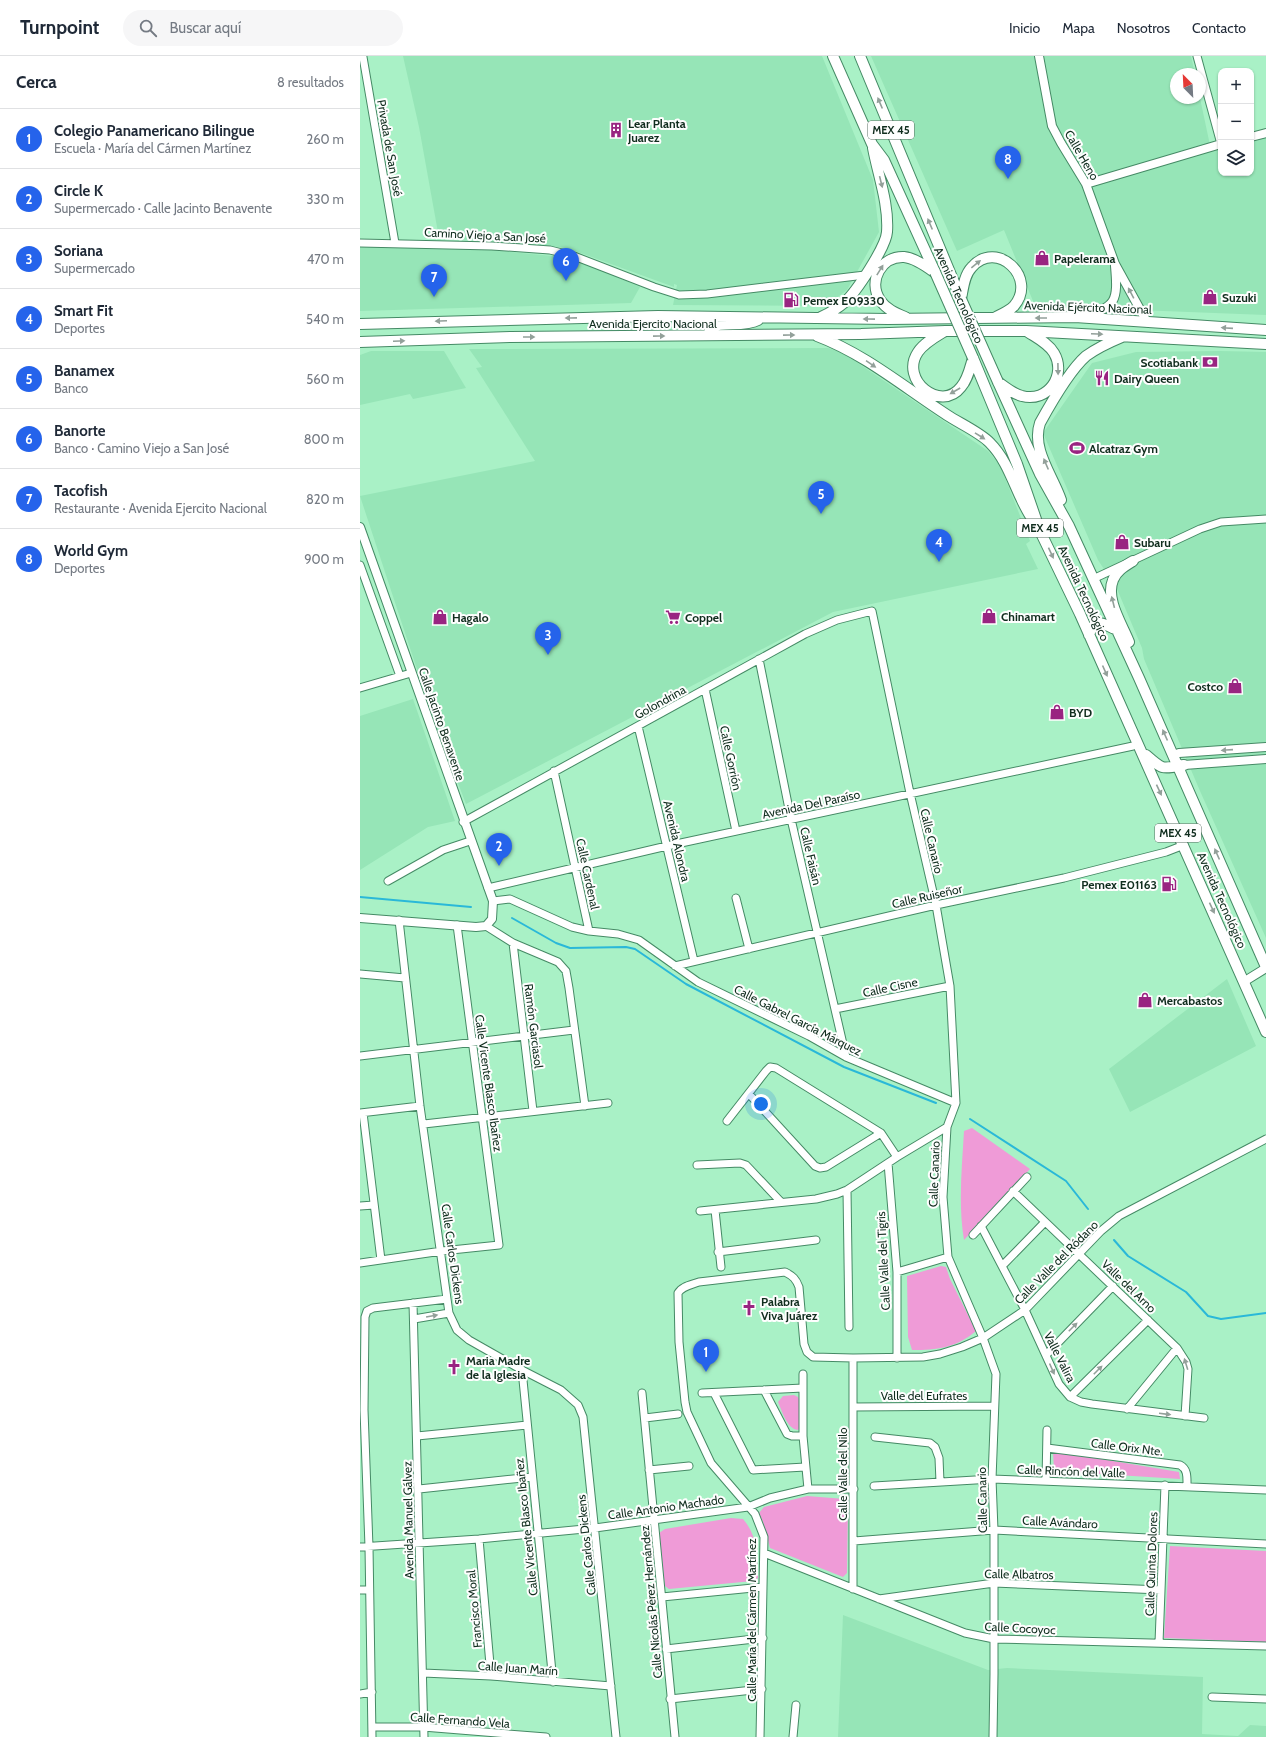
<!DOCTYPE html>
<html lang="es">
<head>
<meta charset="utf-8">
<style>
  :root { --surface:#fff; --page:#f6f6f7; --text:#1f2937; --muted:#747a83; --line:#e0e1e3; --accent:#2563eb }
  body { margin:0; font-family:Cabin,sans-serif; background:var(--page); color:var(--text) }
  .controls { position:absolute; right:12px; top:12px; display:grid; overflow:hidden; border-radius:8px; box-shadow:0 1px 3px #0004 }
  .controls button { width:36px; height:36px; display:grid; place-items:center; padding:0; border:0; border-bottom:1px solid var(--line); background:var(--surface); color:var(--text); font:20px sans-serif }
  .compass { position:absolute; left:810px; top:12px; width:36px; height:36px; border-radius:50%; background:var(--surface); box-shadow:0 1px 3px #0004; rotate:336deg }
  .you { position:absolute; left:401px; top:1048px; width:14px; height:14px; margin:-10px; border:3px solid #fff; border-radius:50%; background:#1a73e8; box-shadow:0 0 0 6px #1a73e833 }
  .badge { display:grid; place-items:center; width:26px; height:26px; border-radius:50%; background:var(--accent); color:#fff; font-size:13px; font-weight:700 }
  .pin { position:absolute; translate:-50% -33px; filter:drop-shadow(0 1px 2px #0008) }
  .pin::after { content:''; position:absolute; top:21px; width:14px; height:12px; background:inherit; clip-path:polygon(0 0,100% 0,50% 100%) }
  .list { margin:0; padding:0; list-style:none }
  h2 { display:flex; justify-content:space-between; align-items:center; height:52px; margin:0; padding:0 16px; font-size:17px }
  h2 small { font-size:13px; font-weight:400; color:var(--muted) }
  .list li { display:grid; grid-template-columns:26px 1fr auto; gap:12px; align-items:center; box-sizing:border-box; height:60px; padding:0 16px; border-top:1px solid var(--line) }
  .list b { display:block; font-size:15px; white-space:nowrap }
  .list p { margin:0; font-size:13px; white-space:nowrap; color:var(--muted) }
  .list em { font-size:13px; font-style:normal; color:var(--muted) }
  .icon { flex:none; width:22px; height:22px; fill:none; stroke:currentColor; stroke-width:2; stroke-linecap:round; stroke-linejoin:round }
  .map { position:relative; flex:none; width:906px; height:1681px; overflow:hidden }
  header { display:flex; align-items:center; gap:24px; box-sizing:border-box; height:56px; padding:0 20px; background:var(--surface); border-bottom:1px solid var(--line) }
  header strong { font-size:19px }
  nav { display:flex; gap:22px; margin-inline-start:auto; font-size:14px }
  .search { width:280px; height:36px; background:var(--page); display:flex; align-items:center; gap:10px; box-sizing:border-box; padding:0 14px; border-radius:22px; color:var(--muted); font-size:15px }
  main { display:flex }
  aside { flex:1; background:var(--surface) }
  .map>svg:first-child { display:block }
  .built { fill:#96e5b7 }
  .green { fill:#ef9bd7 }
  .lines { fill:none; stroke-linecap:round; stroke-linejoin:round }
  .stream { stroke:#2ab8d8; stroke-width:2 }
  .minor-casing { stroke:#458a65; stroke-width:9 }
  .tertiary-casing { stroke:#458a65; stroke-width:10 }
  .primary-casing { stroke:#458a65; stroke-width:12 }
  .minor { stroke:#fff; stroke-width:7 }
  .tertiary { stroke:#fff; stroke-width:8 }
  .primary { stroke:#fff; stroke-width:10 }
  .primary-bridge-casing { stroke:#458a65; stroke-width:12; stroke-linecap:butt }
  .primary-bridge { stroke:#fff; stroke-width:10 }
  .oneway { fill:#93a09a }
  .labels { text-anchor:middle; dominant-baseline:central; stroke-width:4; stroke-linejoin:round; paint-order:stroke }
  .shield { fill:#fefefe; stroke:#576c61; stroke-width:1 }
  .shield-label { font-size:11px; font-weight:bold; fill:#102d1e }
  .poi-label { font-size:12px; font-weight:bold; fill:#102d1e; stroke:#fefefe; text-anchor:start }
  .street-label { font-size:12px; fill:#102d1e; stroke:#fefefe }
</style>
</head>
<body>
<header>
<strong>Turnpoint</strong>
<div class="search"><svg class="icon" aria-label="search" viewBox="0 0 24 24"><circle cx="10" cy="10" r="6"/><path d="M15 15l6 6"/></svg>Buscar aquí</div>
<nav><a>Inicio</a><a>Mapa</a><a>Nosotros</a><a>Contacto</a></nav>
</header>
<main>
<aside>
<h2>Cerca<small>8 resultados</small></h2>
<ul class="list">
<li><span class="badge">1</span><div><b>Colegio Panamericano Bilingue</b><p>Escuela · María del Cármen Martínez</p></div><em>260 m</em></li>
<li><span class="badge">2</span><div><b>Circle K</b><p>Supermercado · Calle Jacinto Benavente</p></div><em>330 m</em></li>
<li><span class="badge">3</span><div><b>Soriana</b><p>Supermercado</p></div><em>470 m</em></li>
<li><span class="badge">4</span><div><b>Smart Fit</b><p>Deportes</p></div><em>540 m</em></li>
<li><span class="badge">5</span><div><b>Banamex</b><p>Banco</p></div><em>560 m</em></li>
<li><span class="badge">6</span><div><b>Banorte</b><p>Banco · Camino Viejo a San José</p></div><em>800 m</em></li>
<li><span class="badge">7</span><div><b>Tacofish</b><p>Restaurante · Avenida Ejercito Nacional</p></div><em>820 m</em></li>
<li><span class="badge">8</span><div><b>World Gym</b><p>Deportes</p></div><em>900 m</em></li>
</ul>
</aside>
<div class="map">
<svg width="906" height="1681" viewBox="0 0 906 1681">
  <rect width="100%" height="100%" fill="#a9f1c6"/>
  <path class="built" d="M43,0H462L513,124L519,176L487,234L466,250L313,249L317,229L314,228V231L207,192L169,187L79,182L59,71Z
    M511,0H831L835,18H816V42H840L851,94L861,92V117H891V85L906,81V259L675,250L644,174L597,195Z
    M0,190L111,192L213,202L280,231L271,247L0,255Z
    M468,292L483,297L628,395L640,409L670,485L666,488L678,513L473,556L106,748L74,665L0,440L175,405L116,312L122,311L109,293Z
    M11,295H84L106,332L53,343L50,338L0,349V299Z
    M860,295L906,296V882L840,735L784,603L782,592L757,533L738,504L683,377L732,307L776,296Z
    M53,643L95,765L68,771L0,814V660Z
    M867,923L896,990L770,1056L749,1013Z
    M483,1559L628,1614L647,1612L843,1621L842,1678L878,1680L890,1669L906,1670V1681H478Z"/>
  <path class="green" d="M612,1072L670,1113L604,1184C598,1148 602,1111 604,1075Z
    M581,1210L586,1211L590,1223L616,1275C596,1292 577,1294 552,1294L548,1281L547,1220Z
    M434,1339L438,1341L440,1345V1371L438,1374C427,1373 422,1355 418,1346L423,1340Z
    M693,1395L819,1416L820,1423L694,1415Z
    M447,1440L485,1443L488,1448L487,1517L483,1521L410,1492L403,1466L399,1457L404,1451Z
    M371,1462L383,1463C398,1480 397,1500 398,1522L393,1525L309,1533L305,1530L299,1477L305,1473Z
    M810,1490L906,1495V1586L804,1582Z"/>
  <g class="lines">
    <path class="stream" d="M0,841L111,851
      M152,862L196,887L210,892L266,891L275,893L326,928L484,1011L576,1047
      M610,1063L706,1125L728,1153
      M754,1184L768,1200L826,1236L848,1260L861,1263L906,1257"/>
    <g class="minor-casing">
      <path id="minor" d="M837,0L861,88
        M3,1L35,187
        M0,187L132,190L190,194L214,200L294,231L319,239L347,238L505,219
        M0,509L40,620
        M733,523L840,473L861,466L906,463
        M399,603L431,763L486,1001
        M0,632L51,617
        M345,633L376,775
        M278,670L334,905
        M194,715L229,875
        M103,766L445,578L477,564L512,555L550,737L576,849L590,930L596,1047L587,1071L583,1141L588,1201L623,1282L636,1318L632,1423L634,1474V1618L633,1681
        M28,825L83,794L110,785
        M128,832L307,790L773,690L778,687
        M376,842L389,893
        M133,845L150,843L212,871L229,875L258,878L279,884L338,926L449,980L486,1001L596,1047
        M39,864L60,1050L89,1257L97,1274L109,1284L162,1314L201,1334L218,1349L223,1361L256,1681
        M126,870L153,887L198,906L206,915L209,932L225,1050
        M153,887L173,1055
        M315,910L576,849L704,822L806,796L824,789
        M0,918L45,922
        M475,953L590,930
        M0,1000L214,974
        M389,1038L455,1110L460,1112L466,1111L521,1077
        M0,1057L60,1050
        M3,1057L21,1204
        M367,1065L406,1015L410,1011L416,1012L521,1077L537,1101
        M64,1068L248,1047
        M528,1107L537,1216V1302
        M337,1109L380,1107L386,1109L421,1146
        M487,1134L489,1271
        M653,1135L817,1292L826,1306L828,1313L825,1360
        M0,1150L14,1149
        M355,1154L361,1211
        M340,1155L456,1143L477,1138L487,1134L537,1101L587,1071
        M621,1170L665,1254L699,1328L710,1341L721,1346L732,1348L844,1362
        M613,1179L667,1121
        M358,1196L456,1184
        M0,1207L82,1195L139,1189L97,869
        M643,1209L685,1166
        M537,1216L588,1201
        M53,1247L64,1681
        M54,1263L89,1257
        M686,1299L753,1230
        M493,1302V1533
        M162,1314L193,1626
        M443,1318V1380L448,1433
        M404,1334L427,1378L432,1380H443
        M282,1337L315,1681
        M342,1337L443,1332
        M354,1337L393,1414L445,1411
        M710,1341L788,1264
        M493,1351L634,1350
        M767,1353L817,1292
        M285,1362L318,1358
        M57,1380L167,1369
        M515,1381L570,1387L575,1391L579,1402L580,1426
        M687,1392L820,1409C828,1413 827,1422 827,1430
        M289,1414L329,1410
        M686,1425L687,1374
        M514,1430L632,1423L906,1434
        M59,1433L172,1421
        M119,1483L131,1620
        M494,1485L634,1474L906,1488
        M0,1491L119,1483L235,1472L388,1451L410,1442L448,1433H494
        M404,1497L605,1577L634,1583L906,1590
        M0,1534H9
        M302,1541L403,1531
        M519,1543L634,1527L801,1534
        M799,1587L805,1429
        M306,1593L403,1582
        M63,1617L131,1620L251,1630
        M0,1638L12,1636
        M852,1641L906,1643
        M310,1643L402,1633
        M12,1671H63L186,1681
        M12,1681L9,1491L4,1354L5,1261L7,1255L13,1252L87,1243
        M400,1681L404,1481L395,1458L351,1407L327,1356L325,1346L319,1286L318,1237C322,1230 331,1229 339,1226L425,1216C433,1220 436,1223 439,1231L444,1288L447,1296L453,1301L493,1302L563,1301L580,1298L602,1291L623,1282L665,1254L741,1175L759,1160L906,1083
        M433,1681L436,1649"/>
    </g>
    <g class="tertiary-casing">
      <path id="tertiary" d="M679,0L692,70L701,87L726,128L755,208L787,266
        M891,81L906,77
        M726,128L861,88
        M722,260C757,252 758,244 755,210
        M0,471L133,845L132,863L126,870L116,871L0,862
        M813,699L819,697L906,691
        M824,709L906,703
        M885,925L906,912"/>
    </g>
    <g class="primary-casing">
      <path id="primary" d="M473,0L512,88L524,104L575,216
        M500,0L601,243
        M601,243C603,233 604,219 612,211C637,183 678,222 654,250C649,255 642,258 636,261
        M461,261C470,257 478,252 485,246C496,236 526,191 527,176C529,148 518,119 513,92
        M545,261C535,257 526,253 520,244C508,225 521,200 544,201C555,202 566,210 574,216
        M0,268L298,260L528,263L715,261L906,274
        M585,275C575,281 564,287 558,296C539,324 581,357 601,331C608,323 610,312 613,302
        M348,279C349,277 350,273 353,271C360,266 385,271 398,264
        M457,280C505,298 545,332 587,359C599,367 621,377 630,387C651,408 656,440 673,464
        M0,286L151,281L501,278L586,275H666L906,288
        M613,302L657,408L680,475L720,558L906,976
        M638,326L680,418L709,470L779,622L906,911
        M638,326C645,331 653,338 662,340C688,347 707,319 694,297C688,287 677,282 668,276
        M701,444C693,420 671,393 680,367C691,347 709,315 726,300C737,292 750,286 762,281
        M729,579C735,561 741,567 755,573
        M769,586C762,568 745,543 753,524C756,515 765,510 773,505
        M786,699C803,714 801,713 824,709"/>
    </g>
    <use href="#minor" class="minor"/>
    <use href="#tertiary" class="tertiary"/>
    <use href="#primary" class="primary"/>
    <g class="primary-bridge-casing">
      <path id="primary-bridge" d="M575,216L613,302
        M601,243L638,326"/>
    </g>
    <use href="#primary-bridge" class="primary-bridge"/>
  </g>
  <defs><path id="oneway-solid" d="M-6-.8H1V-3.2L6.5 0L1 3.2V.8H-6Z"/></defs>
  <g class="oneway">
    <use href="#oneway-solid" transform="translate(520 47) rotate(-113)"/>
    <use href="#oneway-solid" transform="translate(521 126) rotate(76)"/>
    <use href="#oneway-solid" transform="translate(570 168) rotate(-113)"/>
    <use href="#oneway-solid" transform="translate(616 208) rotate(-39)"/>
    <use href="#oneway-solid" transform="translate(520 214) rotate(-58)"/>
    <use href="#oneway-solid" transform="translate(771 237) rotate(-118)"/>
    <use href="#oneway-solid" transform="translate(211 262) rotate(179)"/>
    <use href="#oneway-solid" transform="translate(681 262) rotate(180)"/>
    <use href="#oneway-solid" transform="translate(509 263) rotate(-179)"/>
    <use href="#oneway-solid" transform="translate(81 265) rotate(178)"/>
    <use href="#oneway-solid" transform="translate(867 272) rotate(-176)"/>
    <use href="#oneway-solid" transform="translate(737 278) rotate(3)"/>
    <use href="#oneway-solid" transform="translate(429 279) rotate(-1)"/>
    <use href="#oneway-solid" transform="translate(299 280) rotate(-1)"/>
    <use href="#oneway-solid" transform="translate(169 281)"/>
    <use href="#oneway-solid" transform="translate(39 285) rotate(-2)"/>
    <use href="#oneway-solid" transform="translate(511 308) rotate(34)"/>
    <use href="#oneway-solid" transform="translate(698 313) rotate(89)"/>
    <use href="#oneway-solid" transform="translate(595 335) rotate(150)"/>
    <use href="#oneway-solid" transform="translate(620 380) rotate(32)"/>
    <use href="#oneway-solid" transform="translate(686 408) rotate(-113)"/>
    <use href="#oneway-solid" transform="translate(691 497) rotate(65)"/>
    <use href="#oneway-solid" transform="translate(753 546) rotate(-104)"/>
    <use href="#oneway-solid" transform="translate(745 615) rotate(66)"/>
    <use href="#oneway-solid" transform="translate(805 679) rotate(-114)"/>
    <use href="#oneway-solid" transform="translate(867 694) rotate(176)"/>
    <use href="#oneway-solid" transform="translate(799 734) rotate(65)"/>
    <use href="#oneway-solid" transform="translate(857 798) rotate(-114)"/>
    <use href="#oneway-solid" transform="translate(852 852) rotate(65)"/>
    <use href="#oneway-solid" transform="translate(72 1260) rotate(-10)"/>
    <use href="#oneway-solid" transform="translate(713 1271) rotate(-45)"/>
    <use href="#oneway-solid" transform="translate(826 1308) rotate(-107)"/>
    <use href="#oneway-solid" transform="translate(692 1313) rotate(66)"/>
    <use href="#oneway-solid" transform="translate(738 1314) rotate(-45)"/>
    <use href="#oneway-solid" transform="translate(805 1358) rotate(7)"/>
  </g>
  <defs>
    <g id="building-bare" transform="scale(1.2)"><path d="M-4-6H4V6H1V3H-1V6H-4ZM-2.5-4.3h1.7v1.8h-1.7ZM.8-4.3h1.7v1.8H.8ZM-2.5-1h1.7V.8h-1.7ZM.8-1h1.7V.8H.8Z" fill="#992481" stroke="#fefefe" stroke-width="2.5" paint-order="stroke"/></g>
    <g id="shop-bare" transform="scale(1.2)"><path d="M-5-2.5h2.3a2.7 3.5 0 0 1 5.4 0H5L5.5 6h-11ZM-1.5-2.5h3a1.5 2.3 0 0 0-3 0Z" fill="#992481" stroke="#fefefe" stroke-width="2.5" paint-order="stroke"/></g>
    <g id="fuel-bare" transform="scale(1.2)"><path d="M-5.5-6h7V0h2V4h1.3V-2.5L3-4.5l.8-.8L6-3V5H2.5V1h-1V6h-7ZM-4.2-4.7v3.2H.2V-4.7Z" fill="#992481" stroke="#fefefe" stroke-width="2.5" paint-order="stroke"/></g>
    <g id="bank-bare" transform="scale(1.2)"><path d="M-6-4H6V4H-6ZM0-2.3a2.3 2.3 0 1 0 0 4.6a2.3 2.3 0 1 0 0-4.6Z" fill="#992481" stroke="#fefefe" stroke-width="2.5" paint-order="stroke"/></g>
    <g id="restaurant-bare" transform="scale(1.2)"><path d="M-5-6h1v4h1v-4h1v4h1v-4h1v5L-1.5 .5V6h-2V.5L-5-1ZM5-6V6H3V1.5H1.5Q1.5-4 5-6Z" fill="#992481" stroke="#fefefe" stroke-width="2.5" paint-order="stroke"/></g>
    <g id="stadium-bare" transform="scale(1.2)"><path d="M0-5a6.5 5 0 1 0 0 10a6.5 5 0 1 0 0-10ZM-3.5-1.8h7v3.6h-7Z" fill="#992481" stroke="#fefefe" stroke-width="2.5" paint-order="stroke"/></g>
    <g id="supermarket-bare" transform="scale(1.2)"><path d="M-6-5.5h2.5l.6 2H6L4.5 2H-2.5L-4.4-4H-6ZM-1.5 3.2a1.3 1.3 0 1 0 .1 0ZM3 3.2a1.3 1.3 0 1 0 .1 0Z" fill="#992481" stroke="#fefefe" stroke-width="2.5" paint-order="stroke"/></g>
    <g id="church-bare" transform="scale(1.2)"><path d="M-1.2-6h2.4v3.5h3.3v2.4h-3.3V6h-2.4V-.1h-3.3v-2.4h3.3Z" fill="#992481" stroke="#fefefe" stroke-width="2.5" paint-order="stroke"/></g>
  </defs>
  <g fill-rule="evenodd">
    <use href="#building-bare" x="256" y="74"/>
    <use href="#shop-bare" x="682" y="202"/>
    <use href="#shop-bare" x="850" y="241"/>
    <use href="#fuel-bare" x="431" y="244"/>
    <use href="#bank-bare" x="850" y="306"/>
    <use href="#restaurant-bare" x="742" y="322"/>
    <use href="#stadium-bare" x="717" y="392"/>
    <use href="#shop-bare" x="762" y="486"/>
    <use href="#shop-bare" x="629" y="560"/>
    <use href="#shop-bare" x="80" y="561"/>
    <use href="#supermarket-bare" x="313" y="561"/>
    <use href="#shop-bare" x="875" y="630"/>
    <use href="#shop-bare" x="697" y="656"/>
    <use href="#fuel-bare" x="809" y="828"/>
    <use href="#shop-bare" x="785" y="944"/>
    <use href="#church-bare" x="389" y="1252"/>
    <use href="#church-bare" x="94" y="1311"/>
  </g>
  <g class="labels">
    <g class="shield">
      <rect x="508" y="65" width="46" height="18" rx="3"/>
      <rect x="657" y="463" width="46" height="18" rx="3"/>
      <rect x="795" y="768" width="46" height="18" rx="3"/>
    </g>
    <g class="shield-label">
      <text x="531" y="74">MEX 45</text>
      <text x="680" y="472">MEX 45</text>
      <text x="818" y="777">MEX 45</text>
    </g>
    <g class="poi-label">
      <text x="268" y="67">Lear Planta<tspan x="268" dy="14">Juarez</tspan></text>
      <text x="694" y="202">Papelerama</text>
      <text x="862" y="241">Suzuki</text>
      <text x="443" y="244">Pemex E09330</text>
      <text x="838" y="306" text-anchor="end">Scotiabank</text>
      <text x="754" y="322">Dairy Queen</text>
      <text x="729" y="392">Alcatraz Gym</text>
      <text x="774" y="486">Subaru</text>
      <text x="641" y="560">Chinamart</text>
      <text x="92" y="561">Hagalo</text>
      <text x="325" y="561">Coppel</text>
      <text x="863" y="630" text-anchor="end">Costco</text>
      <text x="709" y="656">BYD</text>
      <text x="797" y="828" text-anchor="end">Pemex E01163</text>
      <text x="797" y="944">Mercabastos</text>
      <text x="401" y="1245">Palabra<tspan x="401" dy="14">Viva Juárez</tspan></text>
      <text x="106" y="1304">Maria Madre<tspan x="106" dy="14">de la Iglesia</tspan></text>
    </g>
    <g class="street-label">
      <text transform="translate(30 92) rotate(80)">Privada de San José</text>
      <text transform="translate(722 99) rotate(60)">Calle Heno</text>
      <text transform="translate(125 179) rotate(3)">Camino Viejo a San José</text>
      <text transform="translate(599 239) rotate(66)">Avenida Tecnológico</text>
      <text transform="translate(728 251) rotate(2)">Avenida Ejército Nacional</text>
      <text x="293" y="267">Avenida Ejercito Nacional</text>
      <text transform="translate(724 537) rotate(65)">Avenida Tecnológico</text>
      <text transform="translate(300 646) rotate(-29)">Golondrina</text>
      <text transform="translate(82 668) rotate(71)">Calle Jacinto Benavente</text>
      <text transform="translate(371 702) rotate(78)">Calle Gorrión</text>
      <text transform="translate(451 748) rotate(-12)">Avenida Del Paraíso</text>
      <text transform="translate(317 785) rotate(77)">Avenida Alondra</text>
      <text transform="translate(572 785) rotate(77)">Calle Canario</text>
      <text transform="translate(451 800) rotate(77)">Calle Faisán</text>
      <text transform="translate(228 818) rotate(78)">Calle Cardenal</text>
      <text transform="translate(567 840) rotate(-13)">Calle Ruiseñor</text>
      <text transform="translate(862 844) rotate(66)">Avenida Tecnológico</text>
      <text transform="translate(530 931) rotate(-12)">Calle Cisne</text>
      <text transform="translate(438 964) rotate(27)">Calle Gabrel García Márquez</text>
      <text transform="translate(174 970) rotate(83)">Ramón Garciasol</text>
      <text transform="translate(129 1027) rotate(82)">Calle Vicente Blasco Ibañez</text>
      <text transform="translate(574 1118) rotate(-88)">Calle Canario</text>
      <text transform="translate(93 1198) rotate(82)">Calle Carlos Dickens</text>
      <text transform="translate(523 1205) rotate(-93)">Calle Valle del Tigris</text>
      <text transform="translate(696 1206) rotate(-45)">Calle Valle del Ródano</text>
      <text transform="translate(769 1230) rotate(44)">Valle del Arno</text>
      <text transform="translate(700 1301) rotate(63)">Valle Valira</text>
      <text x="564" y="1339">Valle del Eufrates</text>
      <text transform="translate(767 1391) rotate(7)">Calle Orix Nte.</text>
      <text transform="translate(711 1415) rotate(2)">Calle Rincón del Valle</text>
      <text transform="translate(482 1418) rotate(-90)">Calle Valle del Nilo</text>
      <text transform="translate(622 1444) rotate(-91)">Calle Canario</text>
      <text transform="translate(306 1451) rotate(-8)">Calle Antonio Machado</text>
      <text transform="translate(48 1464) rotate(-91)">Avenida Manuel Gálvez</text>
      <text transform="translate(700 1466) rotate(3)">Calle Avándaro</text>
      <text transform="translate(166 1471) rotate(-96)">Calle Vicente Blasco Ibañez</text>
      <text transform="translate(226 1489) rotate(-96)">Calle Carlos Dickens</text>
      <text transform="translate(791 1508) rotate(-88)">Calle Quinta Dolores</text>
      <text transform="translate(659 1518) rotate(1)">Calle Albatros</text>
      <text transform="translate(291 1546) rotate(-95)">Calle Nicolás Pérez Hernández</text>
      <text transform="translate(114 1553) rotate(-95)">Francisco Moral</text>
      <text transform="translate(391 1564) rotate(-90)">Calle María del Cármen Martínez</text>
      <text transform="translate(660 1572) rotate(3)">Calle Cocoyoc</text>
      <text transform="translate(158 1612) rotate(4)">Calle Juan Marín</text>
      <text transform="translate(100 1664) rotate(4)">Calle Fernando Vela</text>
    </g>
  </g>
</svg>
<div class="controls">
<button>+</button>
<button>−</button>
<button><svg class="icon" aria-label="layers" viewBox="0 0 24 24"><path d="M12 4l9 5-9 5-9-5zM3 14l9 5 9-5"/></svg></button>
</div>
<svg class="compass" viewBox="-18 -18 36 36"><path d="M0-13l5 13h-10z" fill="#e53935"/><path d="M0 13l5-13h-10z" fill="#747a83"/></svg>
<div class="you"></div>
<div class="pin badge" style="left:346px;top:1316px">1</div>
<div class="pin badge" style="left:139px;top:810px">2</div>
<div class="pin badge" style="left:188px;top:599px">3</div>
<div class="pin badge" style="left:579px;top:506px">4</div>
<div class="pin badge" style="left:461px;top:458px">5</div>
<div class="pin badge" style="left:206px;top:225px">6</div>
<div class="pin badge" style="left:74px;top:241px">7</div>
<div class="pin badge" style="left:648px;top:123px">8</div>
</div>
</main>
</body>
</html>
